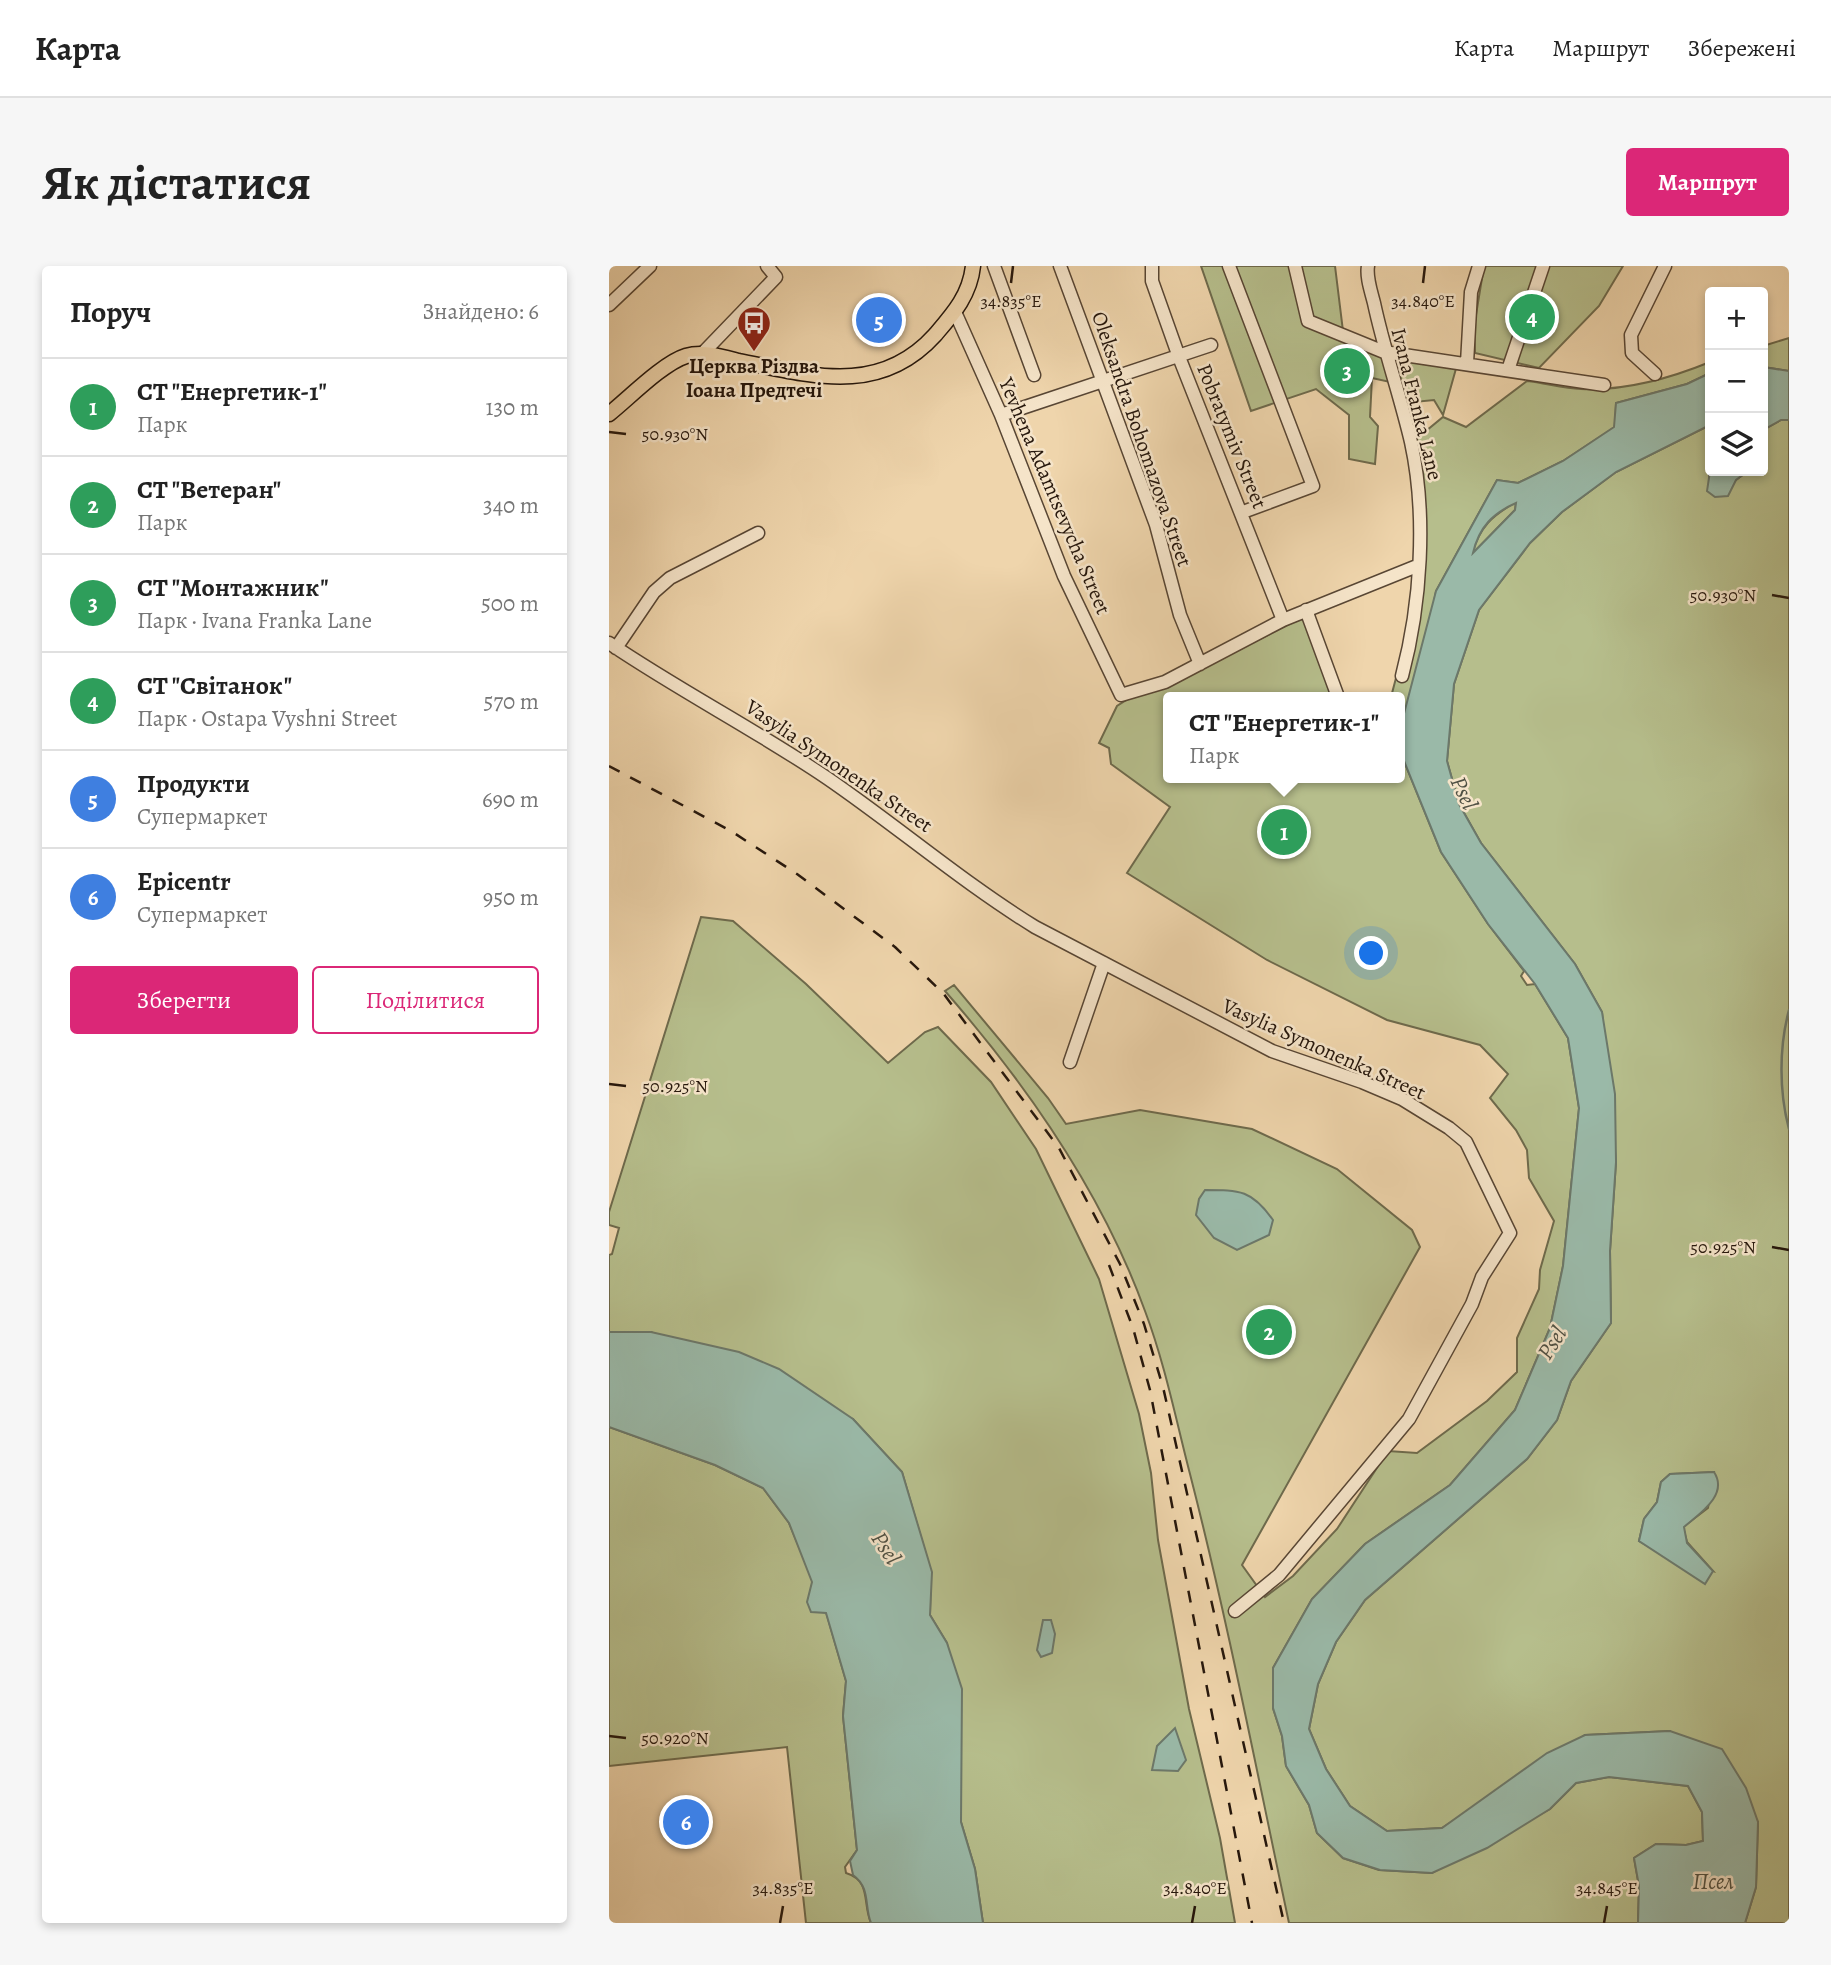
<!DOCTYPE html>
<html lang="uk">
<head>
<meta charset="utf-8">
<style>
  :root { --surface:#fff; --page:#f6f6f6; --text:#222; --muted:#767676; --line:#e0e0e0; --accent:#db2777 }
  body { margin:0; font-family:Alegreya,serif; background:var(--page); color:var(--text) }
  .controls { position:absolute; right:21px; top:21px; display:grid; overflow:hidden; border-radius:7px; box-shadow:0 4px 10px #0003 }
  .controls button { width:63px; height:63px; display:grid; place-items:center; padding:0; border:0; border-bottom:2px solid var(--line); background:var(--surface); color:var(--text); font:35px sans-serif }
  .you { position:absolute; left:763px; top:688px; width:24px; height:24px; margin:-18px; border:5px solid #fff; border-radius:50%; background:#1a73e8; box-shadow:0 0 0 10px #1a73e833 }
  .badge { display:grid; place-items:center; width:46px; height:46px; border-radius:50%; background:var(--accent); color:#fff; font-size:23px; font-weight:700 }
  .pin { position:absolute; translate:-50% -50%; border:4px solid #fff; box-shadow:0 2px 7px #0006 }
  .popup { position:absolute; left:554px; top:426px; width:242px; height:91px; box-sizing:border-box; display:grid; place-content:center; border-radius:7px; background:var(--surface); filter:drop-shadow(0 2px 5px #0005); font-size:23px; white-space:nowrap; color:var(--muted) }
  .popup b { font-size:26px; color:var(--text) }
  .popup::after { content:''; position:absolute; left:50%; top:100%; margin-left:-14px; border:14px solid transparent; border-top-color:var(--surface) }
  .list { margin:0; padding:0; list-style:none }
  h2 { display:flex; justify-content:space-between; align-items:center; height:91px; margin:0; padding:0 28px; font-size:30px }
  h2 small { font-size:23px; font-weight:400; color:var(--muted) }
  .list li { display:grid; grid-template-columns:46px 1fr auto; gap:21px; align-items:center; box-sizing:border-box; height:98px; padding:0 28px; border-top:2px solid var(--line) }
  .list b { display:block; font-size:26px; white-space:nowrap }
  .list p { margin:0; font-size:23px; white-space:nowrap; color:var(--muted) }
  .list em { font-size:23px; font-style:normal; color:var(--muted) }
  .actions { display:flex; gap:14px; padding:21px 28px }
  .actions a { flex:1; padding:16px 0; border:2px solid var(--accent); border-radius:7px; text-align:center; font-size:24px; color:var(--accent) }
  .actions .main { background:var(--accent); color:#fff }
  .icon { flex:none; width:38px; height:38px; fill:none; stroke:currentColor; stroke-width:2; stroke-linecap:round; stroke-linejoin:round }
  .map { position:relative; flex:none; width:1180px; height:1657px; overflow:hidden; border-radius:7px }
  header { display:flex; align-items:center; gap:42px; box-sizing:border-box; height:98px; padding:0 35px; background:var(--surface); border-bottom:2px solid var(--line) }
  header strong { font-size:33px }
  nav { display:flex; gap:38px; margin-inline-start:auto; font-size:24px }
  .intro { display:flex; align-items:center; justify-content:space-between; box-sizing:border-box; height:168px; padding:0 42px }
  h1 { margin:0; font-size:49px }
  .button { padding:18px 32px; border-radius:7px; background:var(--accent); color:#fff; font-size:24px; font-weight:700 }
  main { display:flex; gap:42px; padding:0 42px }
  aside { flex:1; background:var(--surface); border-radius:7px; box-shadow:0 4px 10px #0003 }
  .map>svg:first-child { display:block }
  .green { fill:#b6be8c; stroke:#6e6a4c; stroke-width:2; fill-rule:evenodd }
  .water { fill:#9ab9a8; stroke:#6c786a; stroke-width:2; fill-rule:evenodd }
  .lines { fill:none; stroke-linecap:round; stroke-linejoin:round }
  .stream { stroke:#6c786a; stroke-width:2.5 }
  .minor-casing { stroke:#584634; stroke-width:15 }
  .major-casing { stroke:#26170c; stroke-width:17 }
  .minor { stroke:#f5e4c9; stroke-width:12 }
  .major { stroke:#efd5ac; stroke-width:14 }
  .rail { stroke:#26170c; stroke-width:2.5; stroke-dasharray:12 12; stroke-linecap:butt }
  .ticks { fill:none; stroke:#26170c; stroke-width:2.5 }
  .labels { text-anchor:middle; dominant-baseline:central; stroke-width:5; stroke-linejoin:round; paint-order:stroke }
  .poi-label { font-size:21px; font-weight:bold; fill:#26170c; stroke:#f5e4c9 }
  .street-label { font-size:21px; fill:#26170c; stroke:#f5e4c9 }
  .water-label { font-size:23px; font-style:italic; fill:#4f5043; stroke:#f5e4c9 }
  .ticks-label { font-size:18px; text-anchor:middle; fill:#26170c; stroke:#f5e4c9; stroke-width:5; stroke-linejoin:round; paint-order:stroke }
</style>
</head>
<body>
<header>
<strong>Карта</strong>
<nav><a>Карта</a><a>Маршрут</a><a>Збережені</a></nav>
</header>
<div class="intro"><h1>Як дістатися</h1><a class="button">Маршрут</a></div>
<main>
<aside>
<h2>Поруч<small>Знайдено: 6</small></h2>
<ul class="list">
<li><span class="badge" style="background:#2e9e5b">1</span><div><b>СТ &quot;Енергетик-1&quot;</b><p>Парк</p></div><em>130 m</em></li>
<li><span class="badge" style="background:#2e9e5b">2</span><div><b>СТ &quot;Ветеран&quot;</b><p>Парк</p></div><em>340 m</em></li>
<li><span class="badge" style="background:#2e9e5b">3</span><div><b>СТ &quot;Монтажник&quot;</b><p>Парк · Ivana Franka Lane</p></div><em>500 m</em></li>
<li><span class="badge" style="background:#2e9e5b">4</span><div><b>СТ &quot;Світанок&quot;</b><p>Парк · Ostapa Vyshni Street</p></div><em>570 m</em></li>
<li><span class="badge" style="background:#3f7fe0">5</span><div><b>Продукти</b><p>Супермаркет</p></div><em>690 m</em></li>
<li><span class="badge" style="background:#3f7fe0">6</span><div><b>Epicentr</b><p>Супермаркет</p></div><em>950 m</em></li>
</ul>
<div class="actions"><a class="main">Зберегти</a><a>Поділитися</a></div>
</aside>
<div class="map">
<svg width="1180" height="1657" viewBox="0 0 1180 1657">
  <rect width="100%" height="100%" fill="#efd5ac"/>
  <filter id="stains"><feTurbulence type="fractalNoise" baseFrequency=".00286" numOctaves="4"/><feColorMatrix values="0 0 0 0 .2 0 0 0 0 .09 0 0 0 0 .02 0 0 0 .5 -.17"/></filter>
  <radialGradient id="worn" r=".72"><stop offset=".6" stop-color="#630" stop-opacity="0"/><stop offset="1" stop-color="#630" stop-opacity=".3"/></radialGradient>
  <path class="green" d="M592,0H726L734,65L743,77L848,99L834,149L825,134L795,137L786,117L763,112L761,151L769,160L766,198L740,193V149L707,123L642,145Z
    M875,0H1014L990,40L930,102L866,87L865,61Z
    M1180,72V105L1154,101V80Z
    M1101,96V107L1078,118L1007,137L1006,161L954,195L909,217L888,214L827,325L795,495L832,586L879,658L915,705L912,710L918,719L926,718L959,772L970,842L954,1000L941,1062L906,1144L841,1219L756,1278L703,1333L664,1402V1442L673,1470L677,1500L700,1539L708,1567L734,1592L770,1604L823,1607L941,1543L967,1517L1000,1511L1079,1520L1093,1546L1094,1575L1077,1579L1047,1578L1025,1592L1030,1620L1029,1657H680C648,1507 619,1356 581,1208C567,1154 556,1098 536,1045C493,926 419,820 336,725L345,719L439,832L457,858L531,844L643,863L728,903L803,964L811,981L633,1299L656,1331L684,1310L728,1263L779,1185L808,1187L878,1135L908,1106V1072L930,1023L931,1004L945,955L920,912L918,884L907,864L881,832L899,808L871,779L778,754L658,694L518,607L561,541L502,498L500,482L490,477L508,440L530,426L563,418L696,350L727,431H560V512H790V431H782L797,374L809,277L800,179L834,151L857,161L918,115C936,117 954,122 972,123C1015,125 1062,112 1101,96Z
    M1172,154H1180V1657H1136L1147,1621L1149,1556L1061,1465L976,1469L833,1562L778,1565L741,1540L717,1503L700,1463L709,1418L727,1376L756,1334L918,1193L948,1154L962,1115L1002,1057L1001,985L1007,896L993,746L966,698L872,577L850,538L838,495L845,418L870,344L921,277L953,246L1007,206L1101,159L1100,210L1127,214L1139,205H1154V164ZM1105,1206L1099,1242L1074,1261L1078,1276L1104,1305L1058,1291L1030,1275L1035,1253L1048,1236L1052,1216L1061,1208Z
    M907,236L906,244L863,288C871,260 883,250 907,236Z
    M92,651L124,655L197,718L279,797L316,766L329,761L382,816L427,883L490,1013L530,1148L542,1207L549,1274L580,1443L611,1572L626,1657H374L366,1603L352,1556V1494L338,1377L321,1349L322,1306L293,1206L244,1153L42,1066H0V989L3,988L10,962L0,959V946Z
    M0,1161L106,1199L154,1222L180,1257L217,1346L237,1415L234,1450L248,1584L236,1601L237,1607C263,1615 253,1637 262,1657H197L178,1481L0,1500Z"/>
  <path class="water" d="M1154,101L1180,105V154H1172L1154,164Z
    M1101,107V159L1007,206L953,246L921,277L870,344L845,418L838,495L850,538L872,577L966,698L993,746L1006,828L1007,896L1001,985L1002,1057L962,1115L948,1154L918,1193L756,1334L727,1376L709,1418L700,1463L717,1503L741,1540L778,1565L833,1562L938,1487L976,1469L1061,1465L1113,1483L1137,1522L1149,1556L1147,1621L1136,1657H1029L1030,1620L1025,1592L1047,1578L1077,1579L1094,1575L1093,1546L1079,1520L1000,1511L967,1517L941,1543L878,1582L823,1607L771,1604L734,1592L708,1567L700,1539L677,1500L673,1470L664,1442V1402L703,1333L756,1278L841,1219L906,1144L941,1062L954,1000L970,842L959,772L926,718L879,658L832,586L795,495L792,459L827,325L888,214L909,217L954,195L1005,161L1007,137L1078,118ZM907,237L906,244L864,287C870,261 884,247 907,237Z
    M1101,205H1139L1127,214L1119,230L1106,231L1098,225Z
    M596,924C631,924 643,924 664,954L660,969L628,984L605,972L587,949L590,933Z
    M0,1066H42L130,1086L170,1103L244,1153L293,1206L323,1306L321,1349L338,1377L353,1423L352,1556L366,1603L374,1657H262C255,1640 262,1622 244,1609L241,1595L248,1584L234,1450L237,1415L217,1347L202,1346L198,1336L203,1316L180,1257L154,1222L106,1199L0,1161Z
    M1105,1206C1120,1229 1090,1248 1075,1261L1078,1277L1104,1305L1096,1318L1030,1275L1035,1253L1048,1236L1052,1216L1061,1208Z
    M434,1354H442L446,1368L443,1387L432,1391L428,1384Z
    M566,1462L577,1494L569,1505L543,1504L548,1480Z"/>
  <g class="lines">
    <path class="stream" d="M1180,744C1170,781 1170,826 1180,863"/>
    <g class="minor-casing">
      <path id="minor" d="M385,0L425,109
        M451,0L547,259L571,349L591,398
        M543,0V15L570,91L674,354
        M620,0L704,220L634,246
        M686,0L699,55L775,86L995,119
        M759,0C757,11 762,25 765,37C775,84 791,129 802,176C818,249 812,338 793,410
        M0,39L41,0
        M346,46L392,149L455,310L512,429L556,416L674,354L808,300
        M92,89L167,11L158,0
        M858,97L862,26L870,0
        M899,104L934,0
        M1046,108L1023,87L1022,69L1056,0
        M392,149L602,79
        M697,344L729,431
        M0,377C71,425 147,464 218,512C288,560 353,616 426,661L663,785L753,816L793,833L840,862L857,876L901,967L873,1011L863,1038L800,1153L670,1309L626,1345
        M7,382L45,326L61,312L149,267
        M461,796L495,697"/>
    </g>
    <g class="major-casing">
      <path id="major" d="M0,148C19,133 54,97 77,90C94,85 114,91 130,95C201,109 270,131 326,69C344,48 361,29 364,0"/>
    </g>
    <use href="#minor" class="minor"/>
    <use href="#major" class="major"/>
    <path class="rail" d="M0,500L122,565L188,608L286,681L334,727L450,882L511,998L535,1058L554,1121L675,1657
      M500,999L524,1062L541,1124L643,1657"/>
  </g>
  <path class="ticks" d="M402,17L404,0M814,17L816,0M0,166L17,168M1163,329L1180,332M0,818L17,820M1163,981L1180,984M0,1470L17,1472M171,1657L174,1640M583,1657L586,1640M995,1657L998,1640"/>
  <defs>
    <g id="bus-pin" transform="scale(1.75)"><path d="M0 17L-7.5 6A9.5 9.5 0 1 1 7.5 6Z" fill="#8f2418" stroke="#f5e4c9"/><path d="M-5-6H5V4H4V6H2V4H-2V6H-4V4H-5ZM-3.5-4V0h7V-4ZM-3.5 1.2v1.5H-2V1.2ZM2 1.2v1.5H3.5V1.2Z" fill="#fff"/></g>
  </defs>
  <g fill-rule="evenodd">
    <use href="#bus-pin" x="145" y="57"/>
  </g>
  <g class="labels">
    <g class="poi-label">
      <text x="145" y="100">Церква Різдва<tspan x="145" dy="24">Іоана Предтечі</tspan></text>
    </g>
    <g class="street-label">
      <text transform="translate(808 138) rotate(76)">Ivana Franka Lane</text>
      <text transform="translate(623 170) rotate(68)">Pobratymiv Street</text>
      <text transform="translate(533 173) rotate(71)">Oleksandra Bohomazova Street</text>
      <text transform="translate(446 230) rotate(67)">Yevhena Adamtsevycha Street</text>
      <text transform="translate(230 500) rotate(34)">Vasylia Symonenka Street</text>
      <text transform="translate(715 783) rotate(24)">Vasylia Symonenka Street</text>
    </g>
    <g class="water-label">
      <text transform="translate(855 527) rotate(65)">Psel</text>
      <text transform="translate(943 1077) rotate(-58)">Psel</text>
      <text transform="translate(277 1282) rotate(57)">Psel</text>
      <text x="1104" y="1615">Псел</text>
    </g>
  </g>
  <g class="ticks-label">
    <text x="402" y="41">34.835°E</text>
    <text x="814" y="41">34.840°E</text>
    <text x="66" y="174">50.930°N</text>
    <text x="1114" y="335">50.930°N</text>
    <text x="66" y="826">50.925°N</text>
    <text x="1114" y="987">50.925°N</text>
    <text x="66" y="1478">50.920°N</text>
    <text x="174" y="1628">34.835°E</text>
    <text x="586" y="1628">34.840°E</text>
    <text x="998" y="1628">34.845°E</text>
  </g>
  <rect width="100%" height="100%" filter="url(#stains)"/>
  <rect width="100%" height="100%" fill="url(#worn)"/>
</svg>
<div class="controls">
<button>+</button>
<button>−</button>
<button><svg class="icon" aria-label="layers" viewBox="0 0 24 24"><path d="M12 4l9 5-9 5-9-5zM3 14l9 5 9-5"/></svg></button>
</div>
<div class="you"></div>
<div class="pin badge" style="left:675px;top:566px;background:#2e9e5b">1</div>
<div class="popup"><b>СТ &quot;Енергетик-1&quot;</b>Парк</div>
<div class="pin badge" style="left:660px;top:1066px;background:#2e9e5b">2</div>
<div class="pin badge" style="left:738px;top:105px;background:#2e9e5b">3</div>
<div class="pin badge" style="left:923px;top:51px;background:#2e9e5b">4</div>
<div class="pin badge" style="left:270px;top:54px;background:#3f7fe0">5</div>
<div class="pin badge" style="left:77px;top:1556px;background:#3f7fe0">6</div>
</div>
</main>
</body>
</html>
